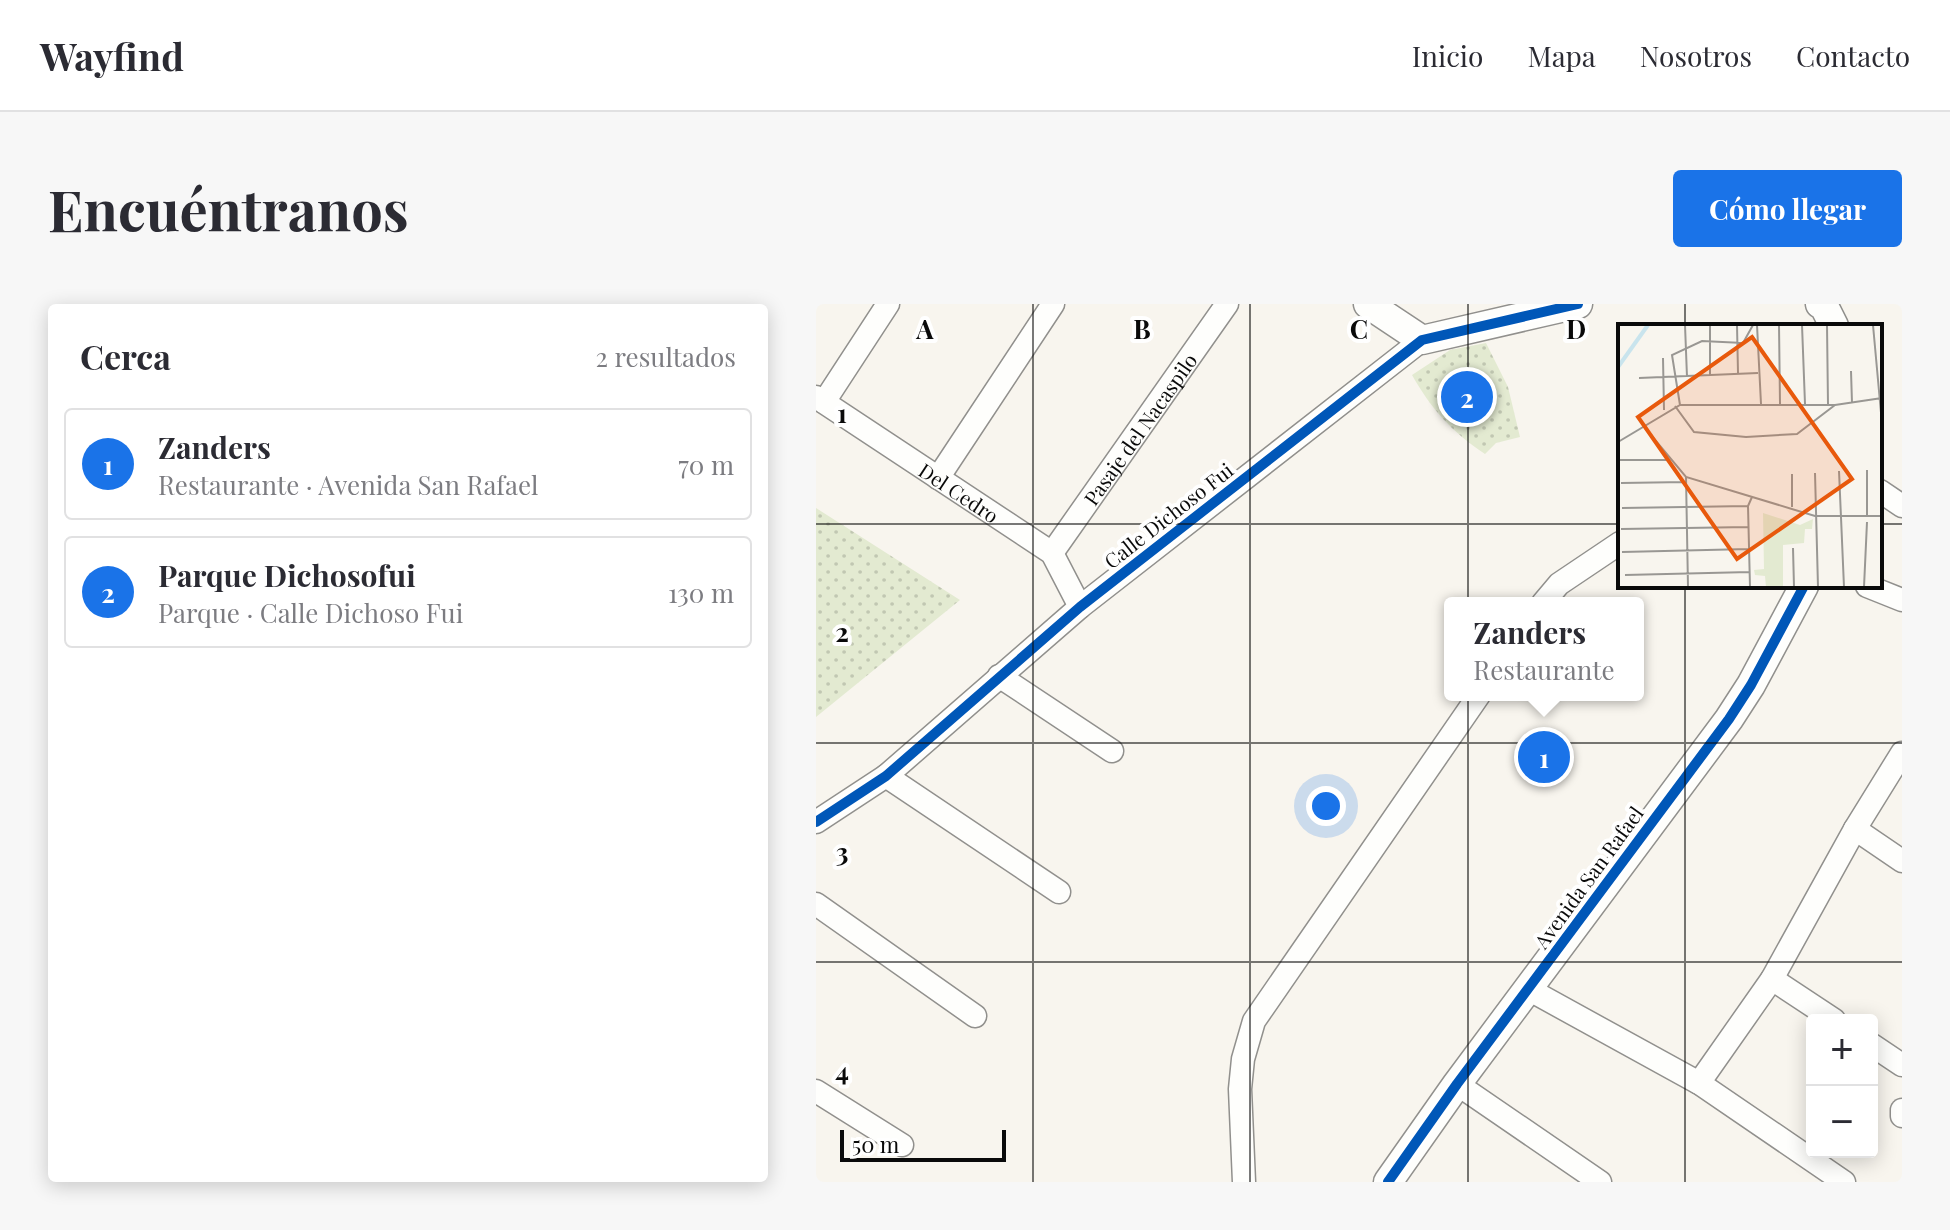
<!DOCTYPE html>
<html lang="es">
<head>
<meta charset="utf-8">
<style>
  :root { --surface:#fff; --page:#f7f7f7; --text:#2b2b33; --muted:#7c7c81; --line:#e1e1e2; --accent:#1a73e8 }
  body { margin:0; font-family:"Playfair Display",serif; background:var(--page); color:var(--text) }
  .controls { position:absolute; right:24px; bottom:24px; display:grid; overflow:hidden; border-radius:8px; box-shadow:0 4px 20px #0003 }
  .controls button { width:72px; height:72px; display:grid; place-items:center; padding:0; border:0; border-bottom:2px solid var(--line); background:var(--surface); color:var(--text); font:40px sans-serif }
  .scale { position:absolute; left:24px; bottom:20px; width:166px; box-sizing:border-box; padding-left:8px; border:4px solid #0a0a0a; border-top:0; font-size:22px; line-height:28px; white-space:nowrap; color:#0a0a0a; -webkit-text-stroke:6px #fff; paint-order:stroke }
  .you { position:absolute; left:510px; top:502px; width:28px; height:28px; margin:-20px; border:6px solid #fff; border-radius:50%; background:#1a73e8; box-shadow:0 0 0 12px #1a73e833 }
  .badge { display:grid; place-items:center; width:52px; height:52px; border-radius:50%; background:var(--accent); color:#fff; font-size:26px; font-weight:700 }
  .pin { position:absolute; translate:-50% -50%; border:4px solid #fff; box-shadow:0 2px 8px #0006 }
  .popup { position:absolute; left:628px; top:293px; width:200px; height:104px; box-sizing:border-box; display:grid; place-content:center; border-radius:8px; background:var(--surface); filter:drop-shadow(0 2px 6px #0005); font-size:26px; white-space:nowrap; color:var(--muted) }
  .popup b { font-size:30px; color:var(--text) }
  .popup::after { content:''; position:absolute; left:50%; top:100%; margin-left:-16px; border:16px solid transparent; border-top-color:var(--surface) }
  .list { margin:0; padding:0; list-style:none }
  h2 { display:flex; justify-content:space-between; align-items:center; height:104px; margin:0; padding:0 32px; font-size:34px }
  h2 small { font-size:26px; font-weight:400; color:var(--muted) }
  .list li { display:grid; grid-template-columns:52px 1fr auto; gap:24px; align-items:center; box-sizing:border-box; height:112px; margin:0 16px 16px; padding:0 16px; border:2px solid var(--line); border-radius:8px }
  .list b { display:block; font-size:30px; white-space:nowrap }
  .list p { margin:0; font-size:26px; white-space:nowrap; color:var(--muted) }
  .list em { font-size:26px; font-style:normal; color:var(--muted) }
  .map { position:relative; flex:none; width:1086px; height:878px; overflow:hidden; border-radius:8px }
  header { display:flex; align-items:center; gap:48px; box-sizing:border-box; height:112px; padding:0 40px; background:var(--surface); border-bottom:2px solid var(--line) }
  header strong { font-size:38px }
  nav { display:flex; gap:44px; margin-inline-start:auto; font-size:28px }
  .intro { display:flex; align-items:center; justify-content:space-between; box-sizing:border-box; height:192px; padding:0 48px }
  h1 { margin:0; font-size:56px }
  .button { padding:20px 36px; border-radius:8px; background:var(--accent); color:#fff; font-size:28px; font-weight:700 }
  main { display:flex; gap:48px; padding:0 48px }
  aside { flex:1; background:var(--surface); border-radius:8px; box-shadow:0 4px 20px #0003 }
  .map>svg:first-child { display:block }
  .park { fill:url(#park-dots) }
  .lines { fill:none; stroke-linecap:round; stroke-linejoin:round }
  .minor-casing { stroke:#91908d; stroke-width:25 }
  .tertiary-casing { stroke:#91908d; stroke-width:31 }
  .minor { stroke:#fefefc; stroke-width:22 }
  .tertiary { stroke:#fefefc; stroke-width:28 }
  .cycleway-casing { stroke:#fff; stroke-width:15 }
  .cycleway { stroke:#0057b8; stroke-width:10 }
  .grid { fill:none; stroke:#0a0a0a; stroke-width:2; stroke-opacity:0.55 }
  .labels { text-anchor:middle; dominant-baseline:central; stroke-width:8; stroke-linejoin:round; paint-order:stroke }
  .street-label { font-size:20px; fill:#0a0a0a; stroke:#fff }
  .inset-river { fill:none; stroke:#c9e4ed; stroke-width:4 }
  .inset-road { fill:none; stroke:#999793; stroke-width:2 }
  .view { fill:#e8590c; fill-opacity:0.15; stroke:#e8590c; stroke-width:4 }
  .inset-edge { fill:none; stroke:#0a0a0a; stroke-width:4 }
  .grid-label { font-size:26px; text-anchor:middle; font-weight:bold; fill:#0a0a0a; stroke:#fff; stroke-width:8; stroke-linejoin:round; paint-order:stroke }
</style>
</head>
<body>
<header>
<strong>Wayfind</strong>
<nav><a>Inicio</a><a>Mapa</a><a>Nosotros</a><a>Contacto</a></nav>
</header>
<div class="intro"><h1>Encuéntranos</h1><a class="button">Cómo llegar</a></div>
<main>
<aside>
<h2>Cerca<small>2 resultados</small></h2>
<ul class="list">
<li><span class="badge">1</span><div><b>Zanders</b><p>Restaurante · Avenida San Rafael</p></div><em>70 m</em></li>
<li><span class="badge">2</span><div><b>Parque Dichosofui</b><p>Parque · Calle Dichoso Fui</p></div><em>130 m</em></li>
</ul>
</aside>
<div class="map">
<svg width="1086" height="878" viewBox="0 0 1086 878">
  <defs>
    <pattern id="park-dots" width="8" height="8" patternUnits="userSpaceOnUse" patternTransform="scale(2)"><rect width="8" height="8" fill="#e3ead1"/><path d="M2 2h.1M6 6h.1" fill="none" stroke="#c1c7b2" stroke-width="1.8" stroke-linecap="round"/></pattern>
  </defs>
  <rect width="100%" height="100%" fill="#f8f5ee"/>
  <path class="park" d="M670,39L692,83L704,133L680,139L669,150C635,127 616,106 596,71L634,46Z
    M0,204L144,296L0,413Z"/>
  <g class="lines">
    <g class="minor-casing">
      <g id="minor">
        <path id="s1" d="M0,93L236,249L264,303"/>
        <path d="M8,98L72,0"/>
        <path d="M122,174L237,0"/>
        <path d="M1064,187L1086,202"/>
        <path id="s2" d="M236,249L411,0"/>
        <path d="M1051,282L1086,296"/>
        <path d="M727,299L743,280L804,239"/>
        <path d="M183,372L296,447"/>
        <path d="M70,472L243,588"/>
        <path d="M0,518L70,472L264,303L606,36"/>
        <path d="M1039,525L1086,557"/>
        <path d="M0,600L159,712"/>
        <path d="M956,675L1018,716"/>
        <path d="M712,685L883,779L1028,878"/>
        <path d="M1056,741L1086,761"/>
        <path d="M883,779L956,675L1039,525L1086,449"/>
        <path d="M641,780L784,878"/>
        <path d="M0,787L86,841"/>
        <path d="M1086,806V812"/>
        <path d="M428,878L424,785L427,755L438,717L663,391"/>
      </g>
    </g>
    <g class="tertiary-casing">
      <path id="tertiary" d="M552,0L606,36L762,0
        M1004,0L1008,2L1018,22
        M572,878L641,780L913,415L935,381L988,282"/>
    </g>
    <use href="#minor" class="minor"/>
    <use href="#tertiary" class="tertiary"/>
    <g class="cycleway-casing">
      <path id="cycleway" d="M0,518L70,472L264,303L606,36L762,0
        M572,878L641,780L913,415L935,381L988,282"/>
    </g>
    <use href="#cycleway" class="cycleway"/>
  </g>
  <path class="grid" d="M217,0V878M434,0V878M652,0V878M869,0V22M0,220H804M1064,220H1086M869,282V878M0,439H1086M0,658H1086"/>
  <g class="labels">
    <g class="street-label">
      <text stroke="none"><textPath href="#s2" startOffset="152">Pasaje del Nacaspilo</textPath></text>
      <text stroke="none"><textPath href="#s1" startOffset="172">Del Cedro</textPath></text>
      <text transform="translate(352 211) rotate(-38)">Calle Dichoso Fui</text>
      <text transform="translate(772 573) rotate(-54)">Avenida San Rafael</text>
    </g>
  </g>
  <g transform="translate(802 20)">
    <rect width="264" height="264" fill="#f8f5ee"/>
    <path d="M145,189L182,201L195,195L194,205H187L186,219L165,221V263H148L147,252L137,251L136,246L146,245Z" fill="#e3ead1"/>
    <path class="inset-river" d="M0,43L30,1"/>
    <path class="inset-road" d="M67,1L69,53M92,1V51M119,1L120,49M139,1L143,80M161,1L162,80M184,1L187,80M209,1L210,81M255,1L264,100M45,34L46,86M233,47L234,79M21,54L140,49M62,81L54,31L84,17L125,19L135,1M57,82L76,108L128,113L179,110L217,81M27,104L68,153L197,192H264M0,118L62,81H217L264,74M0,136H49M249,146V192M221,147L226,263M197,149L200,263M174,150V183M68,153L70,263M3,159L68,158M4,184L130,182M3,205L131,203M175,224L176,263M4,228L131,225M7,251L132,248M132,263L130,182L134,173M246,263L249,198"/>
    <path class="view" d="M134,13L234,155L119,235L20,93Z"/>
    <rect width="264" height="264" class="inset-edge"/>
  </g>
  <g class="grid-label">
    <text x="109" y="35">A</text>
    <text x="326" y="35">B</text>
    <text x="543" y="35">C</text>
    <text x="760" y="35">D</text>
    <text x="26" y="119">1</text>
    <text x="26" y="338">2</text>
    <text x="26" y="558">3</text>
    <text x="26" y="777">4</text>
  </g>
</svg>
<div class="controls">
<button>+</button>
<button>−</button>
</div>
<div class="scale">50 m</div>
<div class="you"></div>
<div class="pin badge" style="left:728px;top:453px">1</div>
<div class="popup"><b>Zanders</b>Restaurante</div>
<div class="pin badge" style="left:651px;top:93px">2</div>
</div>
</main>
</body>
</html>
